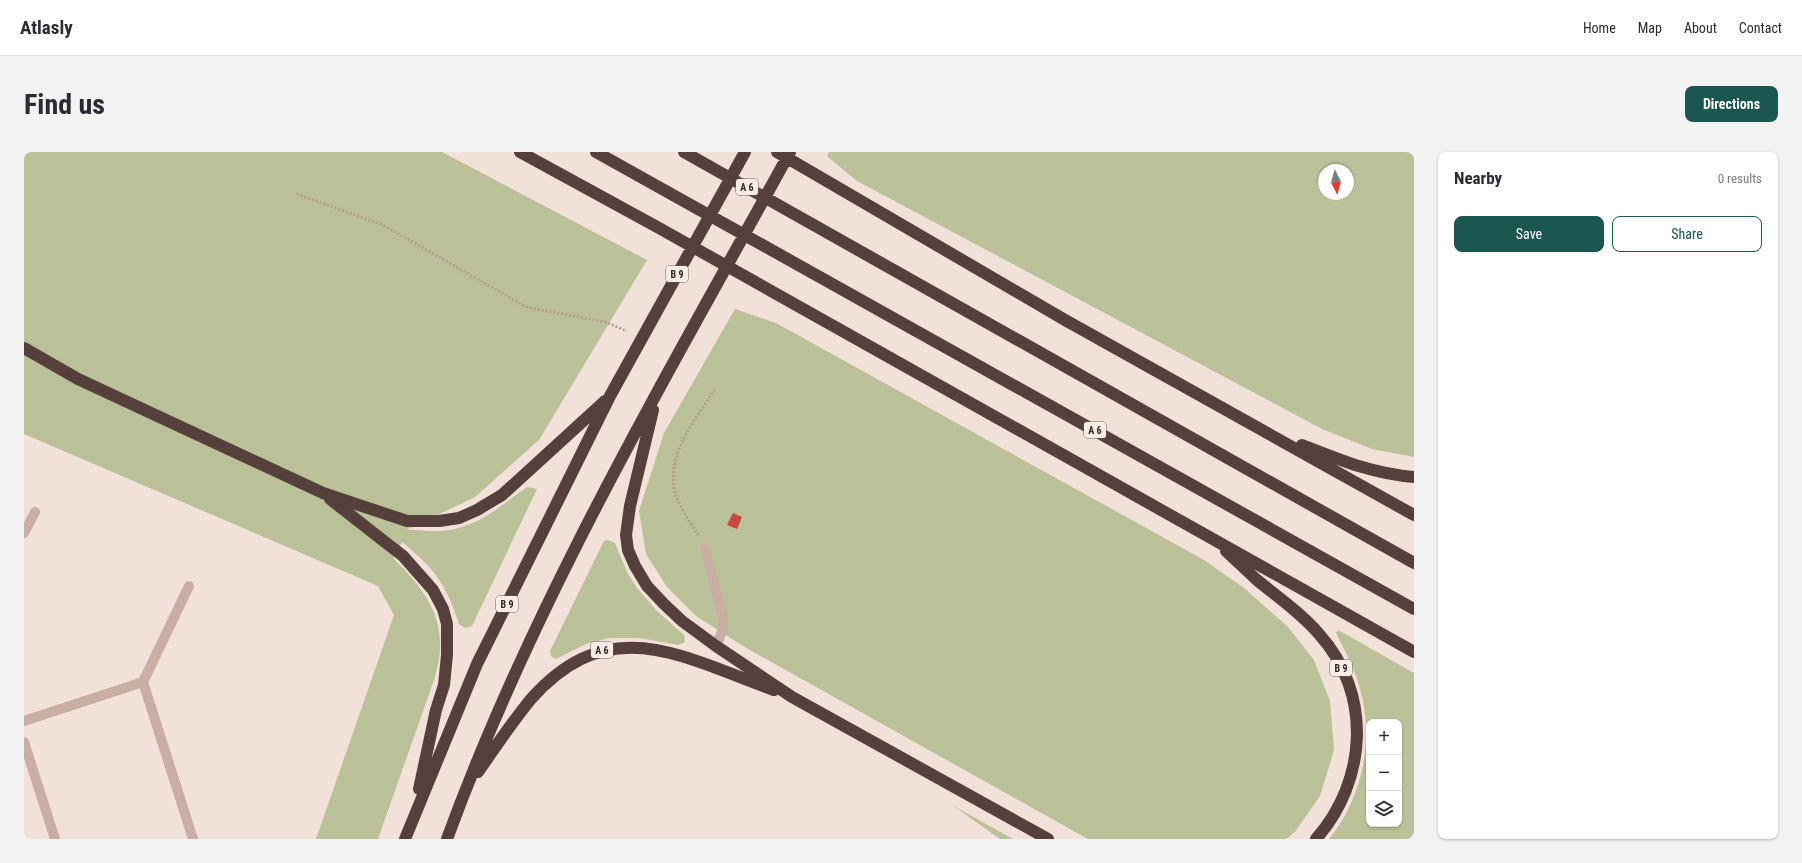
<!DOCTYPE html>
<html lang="en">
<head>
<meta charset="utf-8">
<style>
  :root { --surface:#fff; --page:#f2f2f3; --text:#2b2b33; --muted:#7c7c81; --line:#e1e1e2; --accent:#1b5650 }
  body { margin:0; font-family:"Roboto Condensed",sans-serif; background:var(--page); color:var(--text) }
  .controls { position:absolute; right:12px; bottom:12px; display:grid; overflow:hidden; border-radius:8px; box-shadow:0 1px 3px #0004 }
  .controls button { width:36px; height:36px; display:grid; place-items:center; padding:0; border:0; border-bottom:1px solid var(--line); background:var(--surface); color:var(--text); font:20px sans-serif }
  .compass { position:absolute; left:1294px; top:12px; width:36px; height:36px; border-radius:50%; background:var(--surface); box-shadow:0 1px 3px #0004; rotate:174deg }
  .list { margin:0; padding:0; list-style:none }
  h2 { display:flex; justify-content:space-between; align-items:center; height:52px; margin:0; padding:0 16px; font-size:17px }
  h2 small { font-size:13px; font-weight:400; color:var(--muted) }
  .actions { display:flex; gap:8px; padding:12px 16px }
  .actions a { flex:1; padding:9px 0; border:1px solid var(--accent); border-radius:8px; text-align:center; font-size:14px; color:var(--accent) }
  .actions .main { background:var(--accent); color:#fff }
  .icon { flex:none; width:22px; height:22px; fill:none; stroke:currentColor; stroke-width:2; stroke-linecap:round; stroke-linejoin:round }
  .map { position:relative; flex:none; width:1390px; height:687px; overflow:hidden; border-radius:8px }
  header { display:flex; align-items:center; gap:24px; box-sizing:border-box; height:56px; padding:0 20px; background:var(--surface); border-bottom:1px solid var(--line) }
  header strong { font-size:19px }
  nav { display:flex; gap:22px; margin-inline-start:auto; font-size:14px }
  .intro { display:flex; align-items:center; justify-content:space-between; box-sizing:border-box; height:96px; padding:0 24px }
  h1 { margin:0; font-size:28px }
  .button { padding:10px 18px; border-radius:8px; background:var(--accent); color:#fff; font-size:14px; font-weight:700 }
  main { display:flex; gap:24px; padding:0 24px }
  aside { flex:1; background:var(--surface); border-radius:8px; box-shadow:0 1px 3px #0004 }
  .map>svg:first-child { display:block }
  .green { fill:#bac098; fill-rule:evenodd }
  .building { fill:#c8483f }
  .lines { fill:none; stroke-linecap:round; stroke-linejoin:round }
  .path { stroke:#b5988e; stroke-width:2.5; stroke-dasharray:2 2; stroke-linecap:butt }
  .lane { stroke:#c9aea4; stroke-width:10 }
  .highway { stroke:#55403c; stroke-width:12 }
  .labels { text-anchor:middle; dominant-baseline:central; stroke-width:3.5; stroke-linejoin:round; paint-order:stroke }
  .shield { fill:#f9ece4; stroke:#6f635f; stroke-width:1 }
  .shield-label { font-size:10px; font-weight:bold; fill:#342826 }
</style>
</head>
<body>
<header>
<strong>Atlasly</strong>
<nav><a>Home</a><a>Map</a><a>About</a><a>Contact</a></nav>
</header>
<div class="intro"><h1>Find us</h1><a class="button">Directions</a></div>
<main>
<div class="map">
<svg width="1390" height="687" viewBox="0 0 1390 687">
  <rect width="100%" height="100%" fill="#f1e1d8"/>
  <path class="green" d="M0,0H418L623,108L515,288L451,345L382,378C393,377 405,380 416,379C452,377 475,355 503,335L513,337L448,474L441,476L435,472C423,433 410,416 378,390L369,406C395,432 418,458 416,497C416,506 413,516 411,525L354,687H292L370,463L354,434L0,282Z
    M805,0H1390V305L1348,297L1298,277L833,29L803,4ZM1300,18H1324V42H1300Z
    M711,157L752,171L1180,408L1220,436L1264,475L1290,508L1306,549L1310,598L1296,644L1271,680L1262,687H1064L724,497L672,464L643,435L622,402L615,359L640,281Z
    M584,388L591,391L603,420L613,436L633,459L660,483L661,490L654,493L615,486H585L562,492L532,507L527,504L526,499L580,389Z
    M1314,478L1390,521V687H1305C1338,647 1351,587 1336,537C1331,517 1321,499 1312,481ZM1345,570H1375V672H1345Z
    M928,653L989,687H976Z"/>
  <path class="building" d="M709,361L718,365L713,377L703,373Z"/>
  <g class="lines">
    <path class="path" d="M273,42L359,73L502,155L581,170L603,179
      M674,383C666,371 653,350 650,337C644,299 672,267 691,237"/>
    <path class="lane" d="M0,381L11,360
      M681,396L699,465V477L692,494
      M119,530L169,687
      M0,569L119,530L165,434
      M0,590L31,687"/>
    <path class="highway" d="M496,0L635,76L1390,500
      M572,0L1390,457
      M660,0L1390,411
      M753,0L1041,168L1390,363
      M0,196L54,227L299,341L383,369H415L435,366L453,358L478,343L581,249
      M629,258L606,354L602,383L604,398L611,414L623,434L640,452L658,469L692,494L768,545L1024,687
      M1278,293C1316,308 1349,322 1390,325
      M306,347L379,404L409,438L419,457L423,472V503L420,533L412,558L395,637
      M1202,399C1213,409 1223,419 1233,428C1255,446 1277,461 1295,482C1349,542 1343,629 1292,687
      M454,620C471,596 488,570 507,547C586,458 658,505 750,538
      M381,687L453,512L586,244L721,0
      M423,687C511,446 643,224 766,0"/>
  </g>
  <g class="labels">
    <g class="shield">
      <rect x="712" y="27" width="22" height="16" rx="3"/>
      <rect x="642" y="114" width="22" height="16" rx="3"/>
      <rect x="1060" y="270" width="22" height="16" rx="3"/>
      <rect x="472" y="444" width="22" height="16" rx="3"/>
      <rect x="567" y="490" width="22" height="16" rx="3"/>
      <rect x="1306" y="508" width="22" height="16" rx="3"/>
    </g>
    <g class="shield-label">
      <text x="723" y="35">A 6</text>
      <text x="653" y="122">B 9</text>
      <text x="1071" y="278">A 6</text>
      <text x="483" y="452">B 9</text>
      <text x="578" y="498">A 6</text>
      <text x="1317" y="516">B 9</text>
    </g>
  </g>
</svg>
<div class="controls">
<button>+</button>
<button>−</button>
<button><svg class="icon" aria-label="layers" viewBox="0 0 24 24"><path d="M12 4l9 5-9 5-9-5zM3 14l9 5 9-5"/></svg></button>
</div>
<svg class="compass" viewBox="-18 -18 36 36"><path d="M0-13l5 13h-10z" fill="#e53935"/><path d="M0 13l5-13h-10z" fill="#7c7c81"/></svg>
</div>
<aside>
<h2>Nearby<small>0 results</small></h2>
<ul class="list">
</ul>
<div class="actions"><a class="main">Save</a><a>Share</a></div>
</aside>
</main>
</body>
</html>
